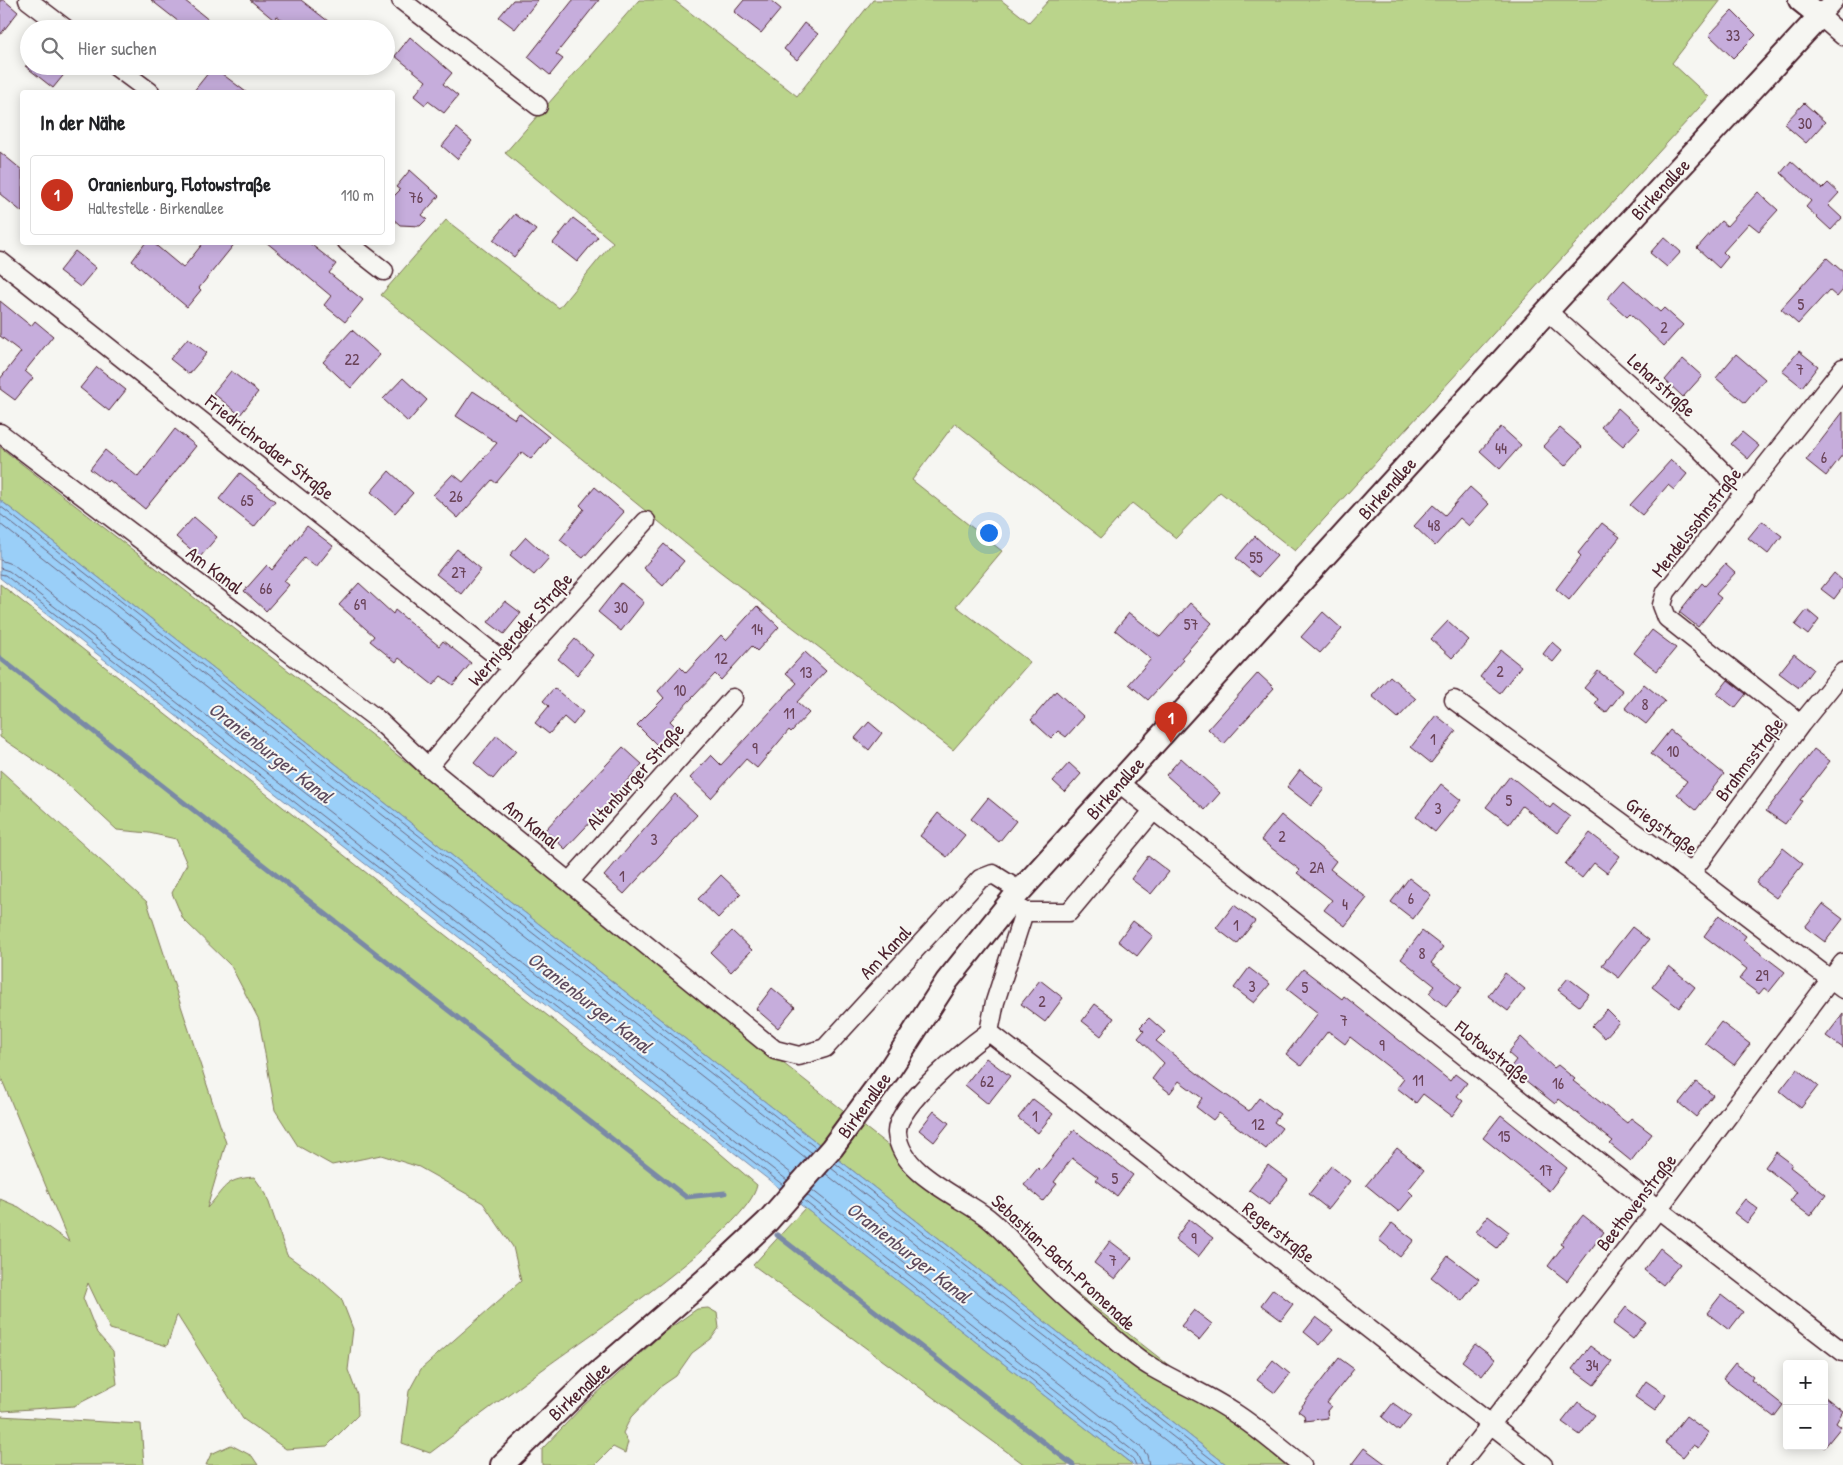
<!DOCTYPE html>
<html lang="de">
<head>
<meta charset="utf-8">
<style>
  :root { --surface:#fff; --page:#f6f6f6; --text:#202124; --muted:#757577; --line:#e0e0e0; --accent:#c8321e }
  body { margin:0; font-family:"Patrick Hand",sans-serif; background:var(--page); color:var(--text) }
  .controls { position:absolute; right:15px; bottom:15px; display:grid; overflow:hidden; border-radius:5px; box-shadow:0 2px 12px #0003 }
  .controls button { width:45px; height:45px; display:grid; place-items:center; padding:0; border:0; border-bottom:1px solid var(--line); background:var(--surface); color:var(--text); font:25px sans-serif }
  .you { position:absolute; left:988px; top:532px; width:18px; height:18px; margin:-12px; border:4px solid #fff; border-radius:50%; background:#1a73e8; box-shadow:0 0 0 8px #1a73e833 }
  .badge { display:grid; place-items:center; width:32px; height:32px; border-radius:50%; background:var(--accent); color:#fff; font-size:16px; font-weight:700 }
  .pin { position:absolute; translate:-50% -41px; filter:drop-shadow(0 1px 2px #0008) }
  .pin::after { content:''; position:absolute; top:26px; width:18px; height:15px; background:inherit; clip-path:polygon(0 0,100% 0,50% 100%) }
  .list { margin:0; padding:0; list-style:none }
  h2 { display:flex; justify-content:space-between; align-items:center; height:65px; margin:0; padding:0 20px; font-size:21px }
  h2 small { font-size:16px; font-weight:400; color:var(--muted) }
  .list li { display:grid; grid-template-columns:32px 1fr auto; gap:15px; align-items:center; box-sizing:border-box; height:80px; margin:0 10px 10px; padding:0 10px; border:1px solid var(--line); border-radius:5px }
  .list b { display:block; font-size:19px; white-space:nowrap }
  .list p { margin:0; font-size:16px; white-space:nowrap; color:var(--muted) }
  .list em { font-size:16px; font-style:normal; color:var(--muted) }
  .icon { flex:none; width:28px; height:28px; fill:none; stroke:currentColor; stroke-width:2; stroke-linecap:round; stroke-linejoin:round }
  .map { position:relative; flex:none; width:1843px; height:1465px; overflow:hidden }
  .search { position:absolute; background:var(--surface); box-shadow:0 2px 12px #0003; left:20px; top:20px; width:375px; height:55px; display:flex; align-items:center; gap:12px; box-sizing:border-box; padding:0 18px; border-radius:28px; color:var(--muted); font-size:19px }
  .panel { position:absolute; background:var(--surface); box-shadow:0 2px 12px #0003; left:20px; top:90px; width:375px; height:155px; border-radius:5px }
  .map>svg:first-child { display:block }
  .green { fill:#bad48b; stroke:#827a5b }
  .water { fill:#9acff8; stroke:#7a89a6 }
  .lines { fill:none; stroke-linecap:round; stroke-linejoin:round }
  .shore { stroke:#6a657d; stroke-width:1 }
  .stream { stroke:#7a89a6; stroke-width:5 }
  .building { fill:#c6addc; stroke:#4a1f2b }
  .minor-casing { stroke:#4a1f2b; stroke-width:21 }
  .tertiary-casing { stroke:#4a1f2b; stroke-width:26 }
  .minor { stroke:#f6f6f2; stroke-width:18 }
  .tertiary { stroke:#f6f6f2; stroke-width:22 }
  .labels { text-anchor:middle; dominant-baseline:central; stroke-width:4; stroke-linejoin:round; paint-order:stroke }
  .number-label { font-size:16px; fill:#694257 }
  .street-label { font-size:19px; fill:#4a1f2b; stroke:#f6f6f2 }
  .water-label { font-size:20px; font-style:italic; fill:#5e4b5e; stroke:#f6f6f2 }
</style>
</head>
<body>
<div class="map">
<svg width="1843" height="1465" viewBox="0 0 1843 1465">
  <rect width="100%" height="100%" fill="#f6f6f2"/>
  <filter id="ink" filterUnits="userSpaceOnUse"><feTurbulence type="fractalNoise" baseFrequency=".02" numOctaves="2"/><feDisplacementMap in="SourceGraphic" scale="10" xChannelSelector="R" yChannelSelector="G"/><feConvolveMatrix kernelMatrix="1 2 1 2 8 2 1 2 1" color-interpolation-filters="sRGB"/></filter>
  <g filter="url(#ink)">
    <path class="green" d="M639,0H674L797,96L873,0H1001L1029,22L1049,0H1721L1672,63L1709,97L1295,551L1220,492L1176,538L1132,503L1101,538L955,423L912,480L1002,551L956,606L1030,662L953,750L718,570L381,295L446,220L559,308L613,242L505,153Z
      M0,447L494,830L640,951L1296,1465H1227L0,500Z
      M0,584L699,1135L757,1185C749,1229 588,1336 546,1367C507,1395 469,1423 430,1453L402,1443L409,1391L421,1369L521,1281L513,1247L483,1203L419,1167L381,1155L332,1165L298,1146L275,1110L259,1020L231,966L183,919L172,893L187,864L176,839L149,833L117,830L61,778L0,737Z
      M0,770L147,902L226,1143L207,1208C225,1189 223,1179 254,1177L266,1194L287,1255L316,1276L341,1298L353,1329L348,1370L357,1394L358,1415L327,1446L286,1449L243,1419L177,1315L167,1346L110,1329L88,1283L83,1298L97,1333L113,1351L117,1384L74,1406L3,1411L0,1408V1199L19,1207L69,1242L0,1075Z
      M805,1208L1133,1465H1025L753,1265Z
      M708,1308L717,1313L719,1328L711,1339L692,1353L676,1376L660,1387L631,1417L623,1433L628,1442L625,1453L613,1447L595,1465H542V1449L582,1407L663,1333L697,1309Z
      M0,1416L141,1424L144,1465H0Z
      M231,1445L252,1456L258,1465H206L211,1454Z"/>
    <path class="water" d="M0,500L1227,1465H1133L0,578Z"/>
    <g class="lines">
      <path class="shore" d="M0,506L816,1148
        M0,514L811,1152
        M0,524L806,1158
        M0,560L14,565L792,1174
        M0,568L9,571L787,1180
        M0,574L5,575L783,1185
        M835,1163L1219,1465
        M831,1168L1209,1465
        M826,1174L1197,1465
        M812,1190L1142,1448L1147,1455L1149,1465
        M807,1195L1137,1454L1142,1465
        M803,1200L1133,1459L1136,1465"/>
      <path class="stream" d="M0,658L686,1197L725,1193
        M777,1235L1073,1465"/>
    </g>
    <path class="building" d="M0,0H4L18,12L0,35Z
      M151,0H184L220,29H188Z
      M250,0H301L338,29H294L277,16L274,20Z
      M513,0H538L515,29L499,17Z
      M573,0H599L556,54L563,59L550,75L528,57Z
      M744,0H770L781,9L761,33L734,12Z
      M1732,11L1756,35L1733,58L1709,35Z
      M804,23L818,34L797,60L784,49Z
      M410,37L452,73L443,84L458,96L444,113L428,101L425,105L414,96L426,81L395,56Z
      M25,66H71L53,88Z
      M213,67L246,92H193Z
      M1804,103L1825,122L1806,143L1784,124Z
      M457,128L472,141L457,159L442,146Z
      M0,152L22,170V212L0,194Z
      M1791,161L1822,189L1828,183L1839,193L1828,205L1842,218L1831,230L1806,207L1811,201L1781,173Z
      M410,170L439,196L422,215L427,219L420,226L400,225L392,218V198L400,190L396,187Z
      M1758,192L1778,210L1759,231L1749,223L1723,252L1728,257L1719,268L1697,248L1721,221L1727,226Z
      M515,214L536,230L514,257L493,240Z
      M573,218L598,237L577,262L553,243Z
      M1664,237L1681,252L1667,267L1650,253Z
      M146,242H152L183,268L204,242H236L199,288L201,290L187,307L132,261Z
      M266,242H308L336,264L329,273L363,300L345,322L324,305L331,296Z
      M75,251L96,268L80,287L59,271Z
      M1827,258L1843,272V290L1837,297L1829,290L1798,324L1781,309Z
      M1624,280L1660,312L1664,308L1683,325L1664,346L1630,314L1627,317L1607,299Z
      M0,301L31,326L35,321L53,336L25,371L33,378L15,400L0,389V379L21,352L0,336Z
      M352,330L380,355L351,388L323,362Z
      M188,338L207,353L189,374L170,359Z
      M1799,351L1818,366L1802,387L1782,371Z
      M1736,354L1765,379L1745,403L1716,378Z
      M1683,359L1702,376L1683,397L1665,380Z
      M97,367L126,390L109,411L80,388Z
      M231,371L258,392L240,415L213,393Z
      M403,378L427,400L408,422L383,399Z
      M473,391L515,419L519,413L549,437L531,459L522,452L496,483L492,480L458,518L433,495L453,474L463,482L497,443L456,416Z
      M1618,408L1640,428L1623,446L1601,427Z
      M1843,412V454L1826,476L1806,460Z
      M1501,427L1521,445L1500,469L1480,451Z
      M1560,428L1582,447L1565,466L1543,446Z
      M175,429L196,446L145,509L109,480L107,482L90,469L105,450L138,477Z
      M1742,432L1759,446L1748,459L1731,444Z
      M1671,460L1687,474L1674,490L1668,485L1642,515L1630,505Z
      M389,471L413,493L395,513L371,492Z
      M240,473L275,501L254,527L219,499Z
      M595,487L624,512L583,558L560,540L584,509L580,505Z
      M1470,487L1489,504L1469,526L1460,518L1435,546L1414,526L1433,505L1445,515Z
      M194,517L217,537L200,557L176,537Z
      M1762,521L1782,536L1768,554L1748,538Z
      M1602,523L1620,537L1569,600L1556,589L1581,556L1578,553Z
      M307,526L333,546L316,567L304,558L284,581L289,585L266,611L244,591L267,565L272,570Z
      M1255,536L1277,556L1258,577L1236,558Z
      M526,537L549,558L534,575L510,555Z
      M664,544L684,561L663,586L643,568Z
      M457,549L481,569L461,594L436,574Z
      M1725,564L1735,573L1716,594L1721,598L1698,627L1679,612L1702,583L1705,586Z
      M1834,573L1843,581V587L1834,599L1821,589Z
      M359,583L393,614L395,610L439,646L443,641L471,663L453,685L441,676L433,685L399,658L396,662L370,641L374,636L339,605Z
      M621,583L644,602L621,631L598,612Z
      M505,601L521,613L504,634L488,622Z
      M1190,603L1212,623L1181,658L1184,660L1148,700L1129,684L1151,659L1115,630L1129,613L1160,637Z
      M757,606L779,627L757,651L752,646L721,680L715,674L670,721L678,729L659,747L637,725L664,698L658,691L680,667L686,673L721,635L726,640Z
      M1807,610L1819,620L1808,635L1795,625Z
      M1323,612L1342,629L1320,653L1301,637Z
      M1448,621L1469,640L1452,658L1431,639Z
      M1652,630L1676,648L1657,671L1634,653Z
      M575,639L593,655L577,675L558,659Z
      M1552,642L1562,651L1553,662L1543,654Z
      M1501,650L1521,666L1500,693L1480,677Z
      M805,652L826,671L797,702L809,713L791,732L789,730L757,768L746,759L711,798L690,778L711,755L721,765L797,683L786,673Z
      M1794,654L1813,669L1799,688L1779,673Z
      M1598,671L1623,691L1606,713L1595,704L1598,699L1584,688Z
      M1258,673L1274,688L1224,744L1208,729Z
      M1390,676L1416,699L1398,718L1372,696Z
      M1728,680L1746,694L1735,708L1717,694Z
      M1644,684L1665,701L1646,724L1625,708Z
      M554,688L583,712L573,725L564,717L549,734L535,723L549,706L543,701Z
      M1056,691L1084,717L1066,737L1058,731L1051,738L1031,720Z
      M1436,715L1456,731L1431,763L1411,747Z
      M869,722L882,733L869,750L855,738Z
      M1670,730L1724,774L1696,810L1677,794L1687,781L1651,754Z
      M497,735L516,751L493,779L474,763Z
      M623,747L642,764L615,794L616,795L565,849L545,830Z
      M1814,749L1830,761L1800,800L1802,801L1785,824L1766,811Z
      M1181,758L1220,793L1205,810L1166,775Z
      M1069,763L1081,774L1065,792L1053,781Z
      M1300,770L1324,789L1311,806L1287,787Z
      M1510,776L1550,808L1553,804L1570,817L1557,833L1522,806L1509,824L1486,807Z
      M1441,784L1461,800L1435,832L1416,817Z
      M675,794L697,815L624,894L604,876Z
      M988,798L1016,821L999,842L971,819Z
      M938,813L965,835L947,857L920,836Z
      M1281,815L1336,861L1330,869L1367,898L1345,926L1324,910L1332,900L1297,873L1300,870L1261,840Z
      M1590,833L1620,856L1607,873L1594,863L1582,878L1565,864Z
      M1783,848L1803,864L1776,898L1756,883Z
      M1148,856L1169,872L1151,894L1131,879Z
      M721,875L741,894L718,918L698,899Z
      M1409,878L1431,895L1413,919L1391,902Z
      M1823,904L1843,919L1825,942L1805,927Z
      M1234,905L1255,921L1237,944L1216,928Z
      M1719,915L1746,936L1743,940L1785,972L1769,992L1764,988L1759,994L1739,979L1747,969L1704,936Z
      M1133,921L1153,936L1137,956L1118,941Z
      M1632,927L1649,940L1619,978L1602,965Z
      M732,931L752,950L731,972L711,953Z
      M1422,931L1443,947L1431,963L1462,987L1446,1007L1429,993L1435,986L1401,959Z
      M1669,966L1695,987L1679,1008L1652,987Z
      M1249,968L1270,984L1254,1003L1234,988Z
      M1303,969L1342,999L1344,996L1450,1081L1455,1074L1467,1083L1457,1096L1463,1101L1452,1116L1423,1094L1416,1103L1397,1088L1404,1079L1350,1037L1345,1044L1328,1031L1301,1066L1286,1054L1318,1013L1287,989Z
      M1505,973L1525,989L1508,1011L1488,996Z
      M1568,978L1589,994L1579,1006L1558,990Z
      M1040,980L1063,998L1045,1022L1021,1004Z
      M772,988L795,1007L778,1028L756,1009Z
      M1095,1004L1114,1018L1101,1036L1082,1021Z
      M1607,1010L1619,1022L1605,1038L1592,1026Z
      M1843,1014V1048L1826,1036Z
      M1149,1018L1165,1032L1156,1041L1212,1085L1249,1111L1259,1098L1280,1114L1274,1122L1282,1128L1266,1149L1219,1113L1213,1120L1196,1107L1202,1098L1179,1081L1170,1093L1152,1079L1164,1063L1138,1038L1144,1031L1140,1027Z
      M1721,1022L1750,1044L1734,1065L1705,1043Z
      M1521,1037L1554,1068L1558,1065L1575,1079L1573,1081L1627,1123L1631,1118L1652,1134L1631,1161L1610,1144L1613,1141L1559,1099L1555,1104L1510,1068L1516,1060L1508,1053Z
      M986,1058L1010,1076L988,1104L965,1085Z
      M1797,1069L1818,1086L1801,1108L1780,1091Z
      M1696,1082L1713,1095L1696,1117L1679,1103Z
      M1033,1099L1053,1114L1038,1133L1018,1118Z
      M934,1111L949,1123L934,1142L919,1130Z
      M1501,1115L1567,1168L1549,1191L1483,1138Z
      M1074,1130L1133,1175L1117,1196L1096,1180L1098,1177L1072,1158L1054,1182L1057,1184L1043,1201L1024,1185L1038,1168L1041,1171Z
      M1397,1148L1424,1170L1408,1190L1413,1195L1399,1212L1366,1185Z
      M1776,1152L1792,1164L1790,1167L1826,1195L1810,1216L1790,1201L1797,1192L1765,1167Z
      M1268,1165L1288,1180L1269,1205L1249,1190Z
      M1331,1166L1350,1181L1328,1209L1309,1194Z
      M1745,1199L1758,1209L1747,1223L1734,1213Z
      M1583,1215L1604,1232L1567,1281L1548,1266L1563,1246L1560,1244Z
      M1488,1216L1509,1232L1497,1248L1476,1232Z
      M1189,1219L1213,1238L1198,1257L1175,1239Z
      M1392,1223L1414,1240L1400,1257L1379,1240Z
      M1110,1241L1132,1258L1115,1279L1094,1263Z
      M1660,1248L1680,1264L1663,1285L1644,1270Z
      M1448,1256L1479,1279L1462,1301L1431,1277Z
      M1273,1289L1293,1304L1281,1320L1261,1305Z
      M1721,1295L1743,1312L1729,1330L1707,1313Z
      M1626,1307L1646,1322L1633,1339L1613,1324Z
      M1194,1310L1212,1324L1199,1340L1181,1326Z
      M1316,1317L1333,1330L1320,1345L1304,1332Z
      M1475,1344L1495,1359L1482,1376L1462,1361Z
      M1590,1346L1612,1362L1594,1385L1572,1369Z
      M1339,1358L1354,1369L1327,1403L1331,1406L1327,1411L1328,1418L1305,1421L1304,1415L1298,1411Z
      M1273,1360L1290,1374L1275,1393L1257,1380Z
      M1735,1363L1753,1377L1751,1380L1783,1405L1774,1417L1723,1378Z
      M1646,1381L1666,1395L1655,1411L1635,1397Z
      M1824,1396L1843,1411L1836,1423L1841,1427L1824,1448Z
      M1578,1402L1595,1415L1580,1435L1562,1422Z
      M1393,1403L1411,1416L1399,1431L1382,1417Z
      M1686,1416L1709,1433L1698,1448L1693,1445L1683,1457L1665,1443Z
      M1364,1448L1387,1465H1351Z"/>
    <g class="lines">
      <g class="minor-casing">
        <path id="minor" d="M28,0L66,29
          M401,0L538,106
          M1834,0L1820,16L1843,36
          M115,66L150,92
          M347,242L384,271
          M0,261L512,668
          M1547,311L1689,438L1745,494
          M0,433L377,719L428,767L775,1050L799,1056L825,1048L980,879L993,874L1020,891
          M1454,700L1691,873L1843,989
          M1801,724L1667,618L1662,605L1666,592L1843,368
          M428,767L512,668L646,521
          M1119,783L1658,1209L1843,1352
          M1691,873L1801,724L1843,672
          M569,882L733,698
          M1011,901L1024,912L995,1002L989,1032C967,1048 895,1106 897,1133C900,1174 960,1196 988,1218C1008,1234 1023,1255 1040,1273C1062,1296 1087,1317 1111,1336C1124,1347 1138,1360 1153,1368C1179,1383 1208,1395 1233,1412C1257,1427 1279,1447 1302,1465
          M1024,912H1069L1153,811
          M989,1032L1543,1465
          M1459,1465L1658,1209L1843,963"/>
      </g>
      <g class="tertiary-casing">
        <path id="tertiary" d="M502,1465L593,1377L705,1280L767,1222L832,1148L890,1069L947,981L1011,901L1558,299L1820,16L1800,0"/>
      </g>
      <use href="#minor" class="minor"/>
      <use href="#tertiary" class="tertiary"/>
    </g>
  </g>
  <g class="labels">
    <g class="number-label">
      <text x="1733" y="35">33</text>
      <text x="1805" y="123">30</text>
      <text x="416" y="197">76</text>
      <text x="1801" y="304">5</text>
      <text x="1664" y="327">2</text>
      <text x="352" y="359">22</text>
      <text x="1800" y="369">7</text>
      <text x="1501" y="448">44</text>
      <text x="1824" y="457">6</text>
      <text x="456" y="496">26</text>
      <text x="247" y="500">65</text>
      <text x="1434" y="525">48</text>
      <text x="1256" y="557">55</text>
      <text x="459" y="572">27</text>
      <text x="266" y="588">66</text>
      <text x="360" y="604">69</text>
      <text x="621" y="607">30</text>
      <text x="1191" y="624">57</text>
      <text x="757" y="629">14</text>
      <text x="721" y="658">12</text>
      <text x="1500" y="671">2</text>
      <text x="806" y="672">13</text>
      <text x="680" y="690">10</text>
      <text x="1645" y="704">8</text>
      <text x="789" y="713">11</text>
      <text x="1433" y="739">1</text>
      <text x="755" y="748">9</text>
      <text x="1673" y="751">10</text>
      <text x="1509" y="800">5</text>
      <text x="1438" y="808">3</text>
      <text x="1282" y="836">2</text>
      <text x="654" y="839">3</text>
      <text x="1317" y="867">2A</text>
      <text x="622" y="876">1</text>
      <text x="1411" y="898">6</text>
      <text x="1345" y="904">4</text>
      <text x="1236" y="925">1</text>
      <text x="1422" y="953">8</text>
      <text x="1762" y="975">29</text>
      <text x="1252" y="986">3</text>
      <text x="1305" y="987">5</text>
      <text x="1042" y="1001">2</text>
      <text x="1344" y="1020">7</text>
      <text x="1382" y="1045">9</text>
      <text x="1418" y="1080">11</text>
      <text x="987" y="1081">62</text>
      <text x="1558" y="1083">16</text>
      <text x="1035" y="1116">1</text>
      <text x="1258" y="1124">12</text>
      <text x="1504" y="1136">15</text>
      <text x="1546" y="1170">17</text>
      <text x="1115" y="1178">5</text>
      <text x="1194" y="1238">9</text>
      <text x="1113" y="1260">7</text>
      <text x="1592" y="1365">34</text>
    </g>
    <g class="street-label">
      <text transform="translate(1660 189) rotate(-47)">Birkenallee</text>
      <text transform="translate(1662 385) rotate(42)">Leharstraße</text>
      <text transform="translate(270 447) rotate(38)">Friedrichrodaer Straße</text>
      <text transform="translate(1387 488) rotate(-48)">Birkenallee</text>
      <text transform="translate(1696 522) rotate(-52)">Mendelssohnstraße</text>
      <text transform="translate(215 570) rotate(37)">Am Kanal</text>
      <text transform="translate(520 629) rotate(-48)">Wernigeroder Straße</text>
      <text transform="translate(1749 759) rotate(-53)">Brahmsstraße</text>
      <text transform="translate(635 776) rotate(-48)">Altenburger Straße</text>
      <text transform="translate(1115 788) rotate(-48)">Birkenallee</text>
      <text transform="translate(532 824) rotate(39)">Am Kanal</text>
      <text transform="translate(1662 826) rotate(36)">Griegstraße</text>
      <text transform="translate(885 952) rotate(-47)">Am Kanal</text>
      <text transform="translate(1493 1052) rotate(38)">Flotowstraße</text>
      <text transform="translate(864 1105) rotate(-54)">Birkenallee</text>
      <text transform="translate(1636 1202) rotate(-52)">Beethovenstraße</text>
      <text transform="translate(1279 1232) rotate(38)">Regerstraße</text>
      <text transform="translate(1064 1262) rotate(43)">Sebastian-Bach-Promenade</text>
      <text transform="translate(579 1391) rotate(-43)">Birkenallee</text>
    </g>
    <g class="water-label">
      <text transform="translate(271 752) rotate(38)">Oranienburger Kanal</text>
      <text transform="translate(590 1002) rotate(38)">Oranienburger Kanal</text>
      <text transform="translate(909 1252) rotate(38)">Oranienburger Kanal</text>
    </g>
  </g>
</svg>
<div class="controls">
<button>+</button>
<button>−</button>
</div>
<div class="you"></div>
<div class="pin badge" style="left:1171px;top:743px">1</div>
<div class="search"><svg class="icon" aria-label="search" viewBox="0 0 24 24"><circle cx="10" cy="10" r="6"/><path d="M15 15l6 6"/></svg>Hier suchen</div>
<section class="panel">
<h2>In der Nähe<small></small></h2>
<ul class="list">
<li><span class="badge">1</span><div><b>Oranienburg, Flotowstraße</b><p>Haltestelle · Birkenallee</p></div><em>110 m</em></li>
</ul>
</section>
</div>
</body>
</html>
